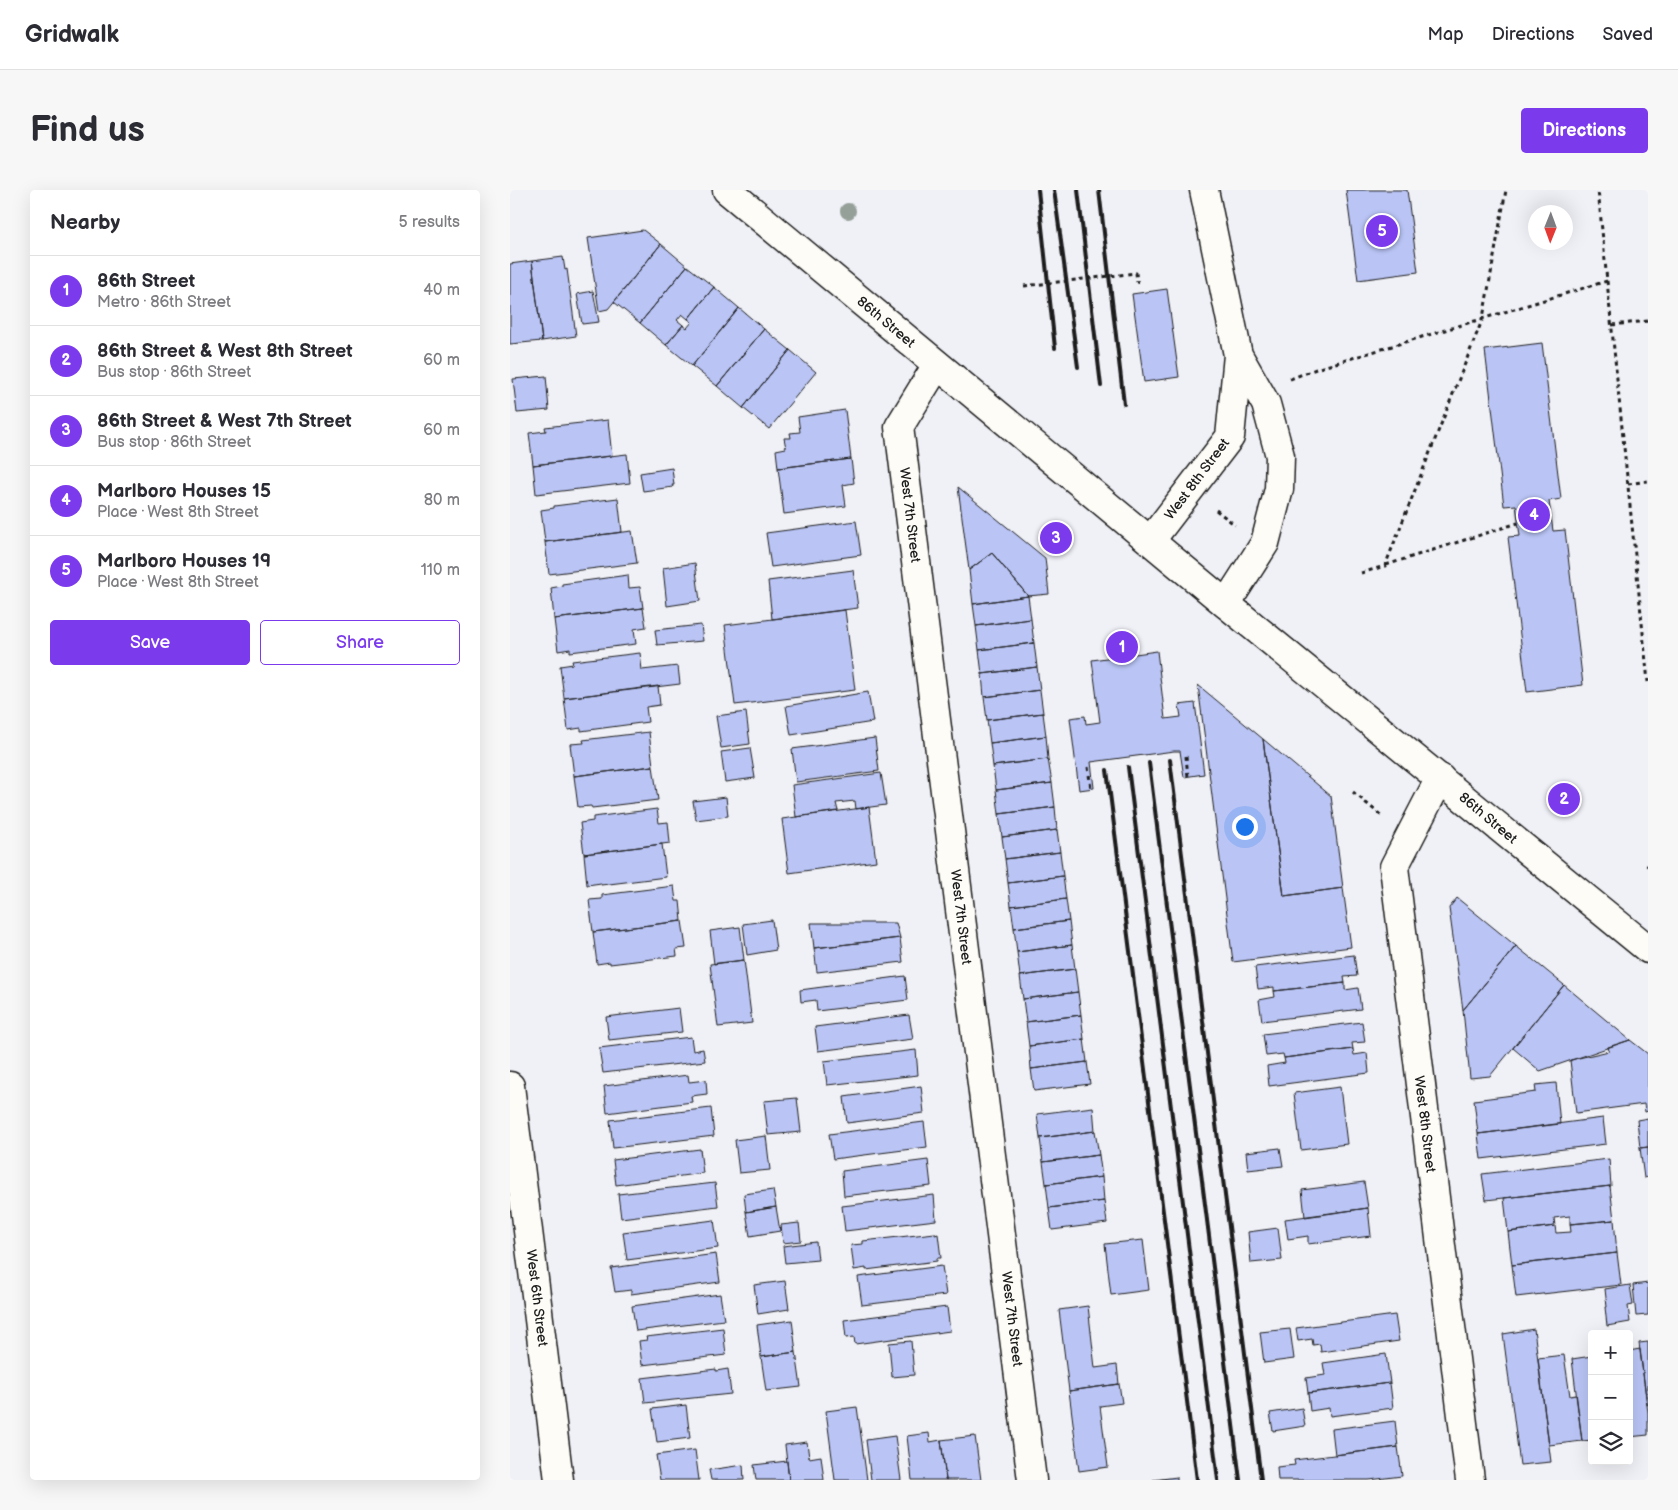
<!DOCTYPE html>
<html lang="en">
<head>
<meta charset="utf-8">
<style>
  :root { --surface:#fff; --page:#f7f7f7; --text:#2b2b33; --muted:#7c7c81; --line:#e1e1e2; --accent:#7c3aed }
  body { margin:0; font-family:"Balsamiq Sans",sans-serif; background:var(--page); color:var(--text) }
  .controls { position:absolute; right:15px; bottom:15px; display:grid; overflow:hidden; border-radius:5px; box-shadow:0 5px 20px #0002 }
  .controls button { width:45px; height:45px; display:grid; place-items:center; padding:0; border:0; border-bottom:1px solid var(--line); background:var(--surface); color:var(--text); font:25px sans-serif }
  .compass { position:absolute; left:1018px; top:15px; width:45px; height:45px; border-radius:50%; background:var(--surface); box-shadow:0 5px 20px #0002; rotate:181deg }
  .you { position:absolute; left:734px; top:636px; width:18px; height:18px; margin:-12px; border:4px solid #fff; border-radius:50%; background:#1a73e8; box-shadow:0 0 0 8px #1a73e833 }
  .badge { display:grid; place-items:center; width:32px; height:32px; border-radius:50%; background:var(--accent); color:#fff; font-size:16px; font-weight:700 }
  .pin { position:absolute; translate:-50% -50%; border:2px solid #fff; box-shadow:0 1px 5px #0006 }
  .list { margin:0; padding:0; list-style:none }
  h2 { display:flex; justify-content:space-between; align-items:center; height:65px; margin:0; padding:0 20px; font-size:21px }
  h2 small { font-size:16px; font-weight:400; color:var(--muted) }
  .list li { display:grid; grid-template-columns:32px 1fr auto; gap:15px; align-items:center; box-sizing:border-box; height:70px; padding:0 20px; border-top:1px solid var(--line) }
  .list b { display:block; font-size:19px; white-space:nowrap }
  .list p { margin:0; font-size:16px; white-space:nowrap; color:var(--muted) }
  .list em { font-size:16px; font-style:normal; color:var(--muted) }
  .actions { display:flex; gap:10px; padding:15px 20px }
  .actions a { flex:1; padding:11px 0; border:1px solid var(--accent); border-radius:5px; text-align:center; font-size:18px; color:var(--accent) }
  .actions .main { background:var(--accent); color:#fff }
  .icon { flex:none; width:28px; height:28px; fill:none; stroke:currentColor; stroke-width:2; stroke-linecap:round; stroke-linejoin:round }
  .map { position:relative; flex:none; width:1138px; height:1290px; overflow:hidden; border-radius:5px }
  header { display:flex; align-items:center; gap:30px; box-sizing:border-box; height:70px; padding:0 25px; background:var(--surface); border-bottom:1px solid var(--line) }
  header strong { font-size:24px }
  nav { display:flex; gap:28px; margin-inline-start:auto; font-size:18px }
  .intro { display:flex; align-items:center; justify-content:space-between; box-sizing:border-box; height:120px; padding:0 30px }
  h1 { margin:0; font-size:35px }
  .button { padding:12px 22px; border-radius:5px; background:var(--accent); color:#fff; font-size:18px; font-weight:700 }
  main { display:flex; gap:30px; padding:0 30px }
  aside { flex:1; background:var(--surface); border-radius:5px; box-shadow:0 5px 20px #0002 }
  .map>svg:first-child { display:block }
  .building { fill:#bac5f6; stroke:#1c1c1c }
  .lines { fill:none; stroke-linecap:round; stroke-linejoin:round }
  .street-casing { stroke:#1c1c1c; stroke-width:31 }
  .secondary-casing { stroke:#1c1c1c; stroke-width:31 }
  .path { stroke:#1c1c1c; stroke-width:3; stroke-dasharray:4 4; stroke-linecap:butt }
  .street { stroke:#fdfcf7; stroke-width:28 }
  .secondary { stroke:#fdfcf7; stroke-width:28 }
  .rail { stroke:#1c1c1c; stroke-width:4 }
  .path-bridge { stroke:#1c1c1c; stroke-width:3; stroke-dasharray:4 4; stroke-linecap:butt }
  .tree { fill:#95a098 }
  .labels { text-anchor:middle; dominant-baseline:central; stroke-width:4.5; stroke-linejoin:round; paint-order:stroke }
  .street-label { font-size:14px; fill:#1c1c1c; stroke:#fdfcf7 }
</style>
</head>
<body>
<header>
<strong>Gridwalk</strong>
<nav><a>Map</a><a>Directions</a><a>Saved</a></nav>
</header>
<div class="intro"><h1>Find us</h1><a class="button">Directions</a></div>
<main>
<aside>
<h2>Nearby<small>5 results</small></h2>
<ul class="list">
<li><span class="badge">1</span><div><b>86th Street</b><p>Metro · 86th Street</p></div><em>40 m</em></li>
<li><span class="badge">2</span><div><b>86th Street &amp; West 8th Street</b><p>Bus stop · 86th Street</p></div><em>60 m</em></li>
<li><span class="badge">3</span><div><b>86th Street &amp; West 7th Street</b><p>Bus stop · 86th Street</p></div><em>60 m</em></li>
<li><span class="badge">4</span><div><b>Marlboro Houses 15</b><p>Place · West 8th Street</p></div><em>80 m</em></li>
<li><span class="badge">5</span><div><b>Marlboro Houses 19</b><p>Place · West 8th Street</p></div><em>110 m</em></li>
</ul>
<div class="actions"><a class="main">Save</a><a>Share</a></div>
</aside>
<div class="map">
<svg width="1138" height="1290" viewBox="0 0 1138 1290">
  <rect width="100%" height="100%" fill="#f0f1f7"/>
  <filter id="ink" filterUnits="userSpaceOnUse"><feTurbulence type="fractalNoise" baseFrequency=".02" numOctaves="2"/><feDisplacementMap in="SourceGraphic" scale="10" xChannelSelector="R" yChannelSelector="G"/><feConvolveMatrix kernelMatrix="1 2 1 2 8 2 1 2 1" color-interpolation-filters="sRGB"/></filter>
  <g filter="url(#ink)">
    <path class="building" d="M836,0H897L908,82L848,90Z
      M133,40L151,54L98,119L89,121L78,48Z
      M151,54L177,76L130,133L104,112Z
      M53,67L55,80L57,79L66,146L32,151L22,71Z
      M22,71L32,151L0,154V74Z
      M177,76L204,97L178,129L172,124L167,130L173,135L156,155L130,133Z
      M204,97L229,118L182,176L156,155L173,135L177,138L182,132L178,129Z
      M657,99L669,187L634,192L622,104Z
      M83,101L89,132L72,134L67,104Z
      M229,118L254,139L207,196L182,176Z
      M254,139L280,160L233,218L207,196Z
      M1032,153L1051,309L1039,311L1043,341L1055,340L1073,495L1017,502L998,347L1010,346L1006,315L994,316L975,160Z
      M280,160L306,182L259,239L233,218Z
      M36,186L39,220L7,223L3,189Z
      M335,220L341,269L268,278L266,260L276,258L274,248H281L280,243L290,242L288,227Z
      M98,230L102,266L23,275L19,243L36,241L35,237Z
      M117,264L120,293L26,304L23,275Z
      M341,269L344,293L333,295L336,316L274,324L268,278Z
      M162,278L164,295H162L163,297L133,301L130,283Z
      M448,297L535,368L539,404L518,406L482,363L459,380Z
      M108,308L112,342L35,352L31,320L44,318V316Z
      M346,331L351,365L261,377L256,343Z
      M122,341L127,373L39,384L35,352Z
      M482,363L518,406L463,414L459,380Z
      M185,373L190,411L157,416L153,378Z
      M343,380L348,418L262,429L258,391Z
      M118,385L119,398L130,397L133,418L44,429L41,398L52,396V394Z
      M518,406L521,429L466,436L463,414Z
      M133,418L136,437L124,439L126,454L60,462V459L48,461L44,429Z
      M335,420L345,500L225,515L215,435Z
      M521,429L524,453L469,460L466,436Z
      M191,435L193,451L147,455L145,440Z
      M524,453L527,477L472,484L469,460Z
      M647,461L655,529L671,527L669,515L685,513L694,584L674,587L670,561H664L581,572L584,598L569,600L560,528L575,526L576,534L590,532L582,470Z
      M130,463L132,480L168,476L170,494L54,508L50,476L63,474L62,471Z
      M527,477L530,500L474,507L472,484Z
      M688,495L753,549L774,706L833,698L841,757L723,772Z
      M148,496L150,515L136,517L138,532L71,541V538L58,540L54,508Z
      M530,500L533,523L477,530L474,507Z
      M358,502L363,532L281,545L276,516Z
      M236,522L240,554L211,558L206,526Z
      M533,523L536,546L480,553L477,530Z
      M139,542L143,576L64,586L60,554L74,553L73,550Z
      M536,546L538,569L483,576L480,553Z
      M365,548L369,581L286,592L282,559Z
      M753,549L821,606L833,698L774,706Z
      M240,558L245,588L215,592L211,562Z
      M538,569L542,593L486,600L483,576Z
      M143,576L148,610L82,618L81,616L68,617L64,586Z
      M371,583L376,615L346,619L345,611L326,613L328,621L286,627L282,595Z
      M542,593L545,617L489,624L486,600Z
      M216,607L218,626L186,630L183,611Z
      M359,617L366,671L279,683L272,629Z
      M545,617L547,640L492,647L489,624Z
      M147,619L149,633L158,632L160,653L74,664L70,633L83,631V627Z
      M547,640L550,662L495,669L492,647Z
      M152,654L156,687L91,695V693L77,695L74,664Z
      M550,662L553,686L498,693L495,669Z
      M553,686L556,709L501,716L498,693Z
      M164,696L166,711H170L172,731L83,742L79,710L92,709V705Z
      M947,708L1006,756L953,820L939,718Z
      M556,709L559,731L504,738L501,716Z
      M262,730L266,760L237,765L233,734Z
      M172,731L176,758L166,759L167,766L100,774V772L87,774L83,742Z
      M559,731L562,755L507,762L504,738Z
      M301,733H386L390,748L304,758Z
      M230,737L234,770L204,774L200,741Z
      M390,748L393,772L307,782L304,758Z
      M562,755L565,779L510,786L507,762Z
      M1006,756L1054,795L980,886L960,888L953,820Z
      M844,765L847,786L834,787L835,793L764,801V797L748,799L745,777Z
      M234,770L242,833L208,837L200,774Z
      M565,779L568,802L513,809L510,786Z
      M395,786L398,810L307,821L306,810L291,812L290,800Z
      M835,793V800L848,798L851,819L752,831L749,810L765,807L764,801Z
      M1054,795L1120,850L1030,881L1003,858Z
      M568,802L571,825L516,832L513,809Z
      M169,818L172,842L99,850L96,827Z
      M399,825L403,849L308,861L305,837Z
      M571,825L574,849L519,856L516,832Z
      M852,832L855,852L842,853L843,859L774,868L773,864L756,866L753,844Z
      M181,847L183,861L193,859L195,871L93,883L89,858Z
      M574,849L577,872L521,879L519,856Z
      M1120,850L1138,864V921L1135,922L1134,914L1066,923L1060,870L1099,861L1098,857Z
      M843,859L844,865L857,863L859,883L759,896L757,876L775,873L774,868Z
      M406,860L408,885L317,895L314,871Z
      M577,872L580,894L524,901L521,879Z
      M178,885L179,892L196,890L197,904L181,906L182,912L97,923L94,896Z
      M1046,893L1050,934L968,944L964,910L1026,902L1025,895Z
      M411,896L414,923L337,933L334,907Z
      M830,897L837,954L791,960L784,903Z
      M287,908L291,942L258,945L254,911Z
      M583,917L585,941L530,948L527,924Z
      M201,918L204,946L103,958L100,930Z
      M1093,928L1096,954L971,969L968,944Z
      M1138,928V957L1130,958L1127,930Z
      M414,932L417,957L323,969L319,944Z
      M585,941L589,965L533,972L530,948Z
      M256,946L260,980L229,983L225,950Z
      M1138,957V987L1134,988L1130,958Z
      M770,958L773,976L738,980L736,962Z
      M190,959L193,983L106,995L103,970Z
      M589,965L592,987L536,994L533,972Z
      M1099,969L1101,996L976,1010L972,984Z
      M418,970L421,996L334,1006L332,981Z
      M592,987L594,1011L539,1018L536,994Z
      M854,992L858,1018L795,1027L792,1000Z
      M205,993L208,1016L111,1028L108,1004Z
      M1100,996L1104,1030L1060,1034V1026L1044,1028L1045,1036L998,1042L994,1008Z
      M263,1000L266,1017L236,1022L234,1004Z
      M424,1005L426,1030L335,1041L332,1016Z
      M594,1011L597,1033L542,1040L539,1018Z
      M266,1017L270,1041L240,1046L236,1022Z
      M858,1018L861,1046L798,1054V1046L778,1049L775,1029Z
      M204,1030L208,1058L117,1070L113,1042Z
      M1104,1030L1107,1063L1002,1075L998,1042L1045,1036L1046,1043L1061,1042L1060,1034Z
      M289,1033L291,1051L273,1053L271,1035Z
      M768,1038L772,1070L741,1073L738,1042Z
      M425,1043V1045L428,1044L431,1068H427V1071L356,1080V1078L344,1080L341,1055L353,1054V1051Z
      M633,1050L639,1100L601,1105L595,1054Z
      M306,1052L308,1070L275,1073L273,1056Z
      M1107,1063L1111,1095L1006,1107L1002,1075Z
      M206,1064L210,1092L121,1104V1100L105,1102L101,1078Z
      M432,1076L436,1105L352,1115L348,1087Z
      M275,1091L279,1119L248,1124L244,1095Z
      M1138,1093V1125L1126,1126L1123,1095Z
      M1120,1095L1123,1115L1118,1116L1120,1132L1097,1136L1095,1117H1097L1095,1099Z
      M210,1104L214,1130L126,1141L122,1116Z
      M578,1116L585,1178L607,1175L609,1194L559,1201L549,1120Z
      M437,1117L440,1141L345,1154L344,1147L336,1148L334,1130Z
      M885,1125L889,1151L811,1162L810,1154L803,1155L802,1149L788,1151L786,1138Z
      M282,1130L286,1162L251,1167L247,1135Z
      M213,1138L216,1165L132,1175L129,1151L137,1150L136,1147Z
      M780,1139L784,1169L754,1173L750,1142Z
      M1024,1139L1041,1272L1010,1275L993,1144Z
      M401,1151L404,1185L382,1187L379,1153Z
      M1138,1152V1215H1137L1129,1153Z
      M1130,1159L1138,1223V1245L1119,1247V1161Z
      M286,1162L291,1197L256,1201L251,1167Z
      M876,1164L880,1193L798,1203L796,1188L815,1185L813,1173Z
      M1054,1165L1060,1206L1066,1205L1072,1251L1039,1255L1028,1168Z
      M1082,1166V1250L1072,1251L1062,1169Z
      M206,1179V1181L218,1179L221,1204L135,1213L132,1188Z
      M880,1193L883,1218L820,1226L819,1218L800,1221L798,1203Z
      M609,1194L612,1213L590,1216L598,1277L569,1281L559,1201Z
      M176,1215L180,1248L147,1252L142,1219Z
      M347,1217L357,1290H325L316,1221Z
      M792,1218L795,1236L763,1241L760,1223Z
      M885,1231L888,1257L825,1265L822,1239Z
      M419,1243L420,1252L431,1250L436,1290H402L397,1246Z
      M385,1246L391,1290H361L356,1250Z
      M465,1246L471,1290H436L431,1250Z
      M297,1252L299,1268L311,1266L314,1290H279L275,1255Z
      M888,1257L892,1286L859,1290H768L767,1277L785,1275L784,1270Z
      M185,1260L189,1290H150L146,1265Z
      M277,1271L279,1290H246L244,1275Z
      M233,1275L234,1290H201L199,1280Z
      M667,1287V1290H643Z"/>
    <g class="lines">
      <g class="street-casing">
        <path id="street" d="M427,175L389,237L522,1290
          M641,350L720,247L728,165L694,0
          M716,414L755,353L769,299L770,266L756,214L728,165
          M930,588L884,677L960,1290
          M0,896L49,1290"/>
      </g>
      <g class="secondary-casing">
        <path id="secondary" d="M217,0L716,414L1138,759"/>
      </g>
      <path class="path" d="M1097,91L1138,492
        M627,92H629
        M1102,135L1138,131
        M780,189L806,179L1097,91L1088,0
        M1118,294L1138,291
        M706,320L725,335
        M876,375L1008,333
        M851,383L875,376L973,128L996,0
        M676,566L678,587
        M578,577L581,599
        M843,602L873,627
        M1137,677L1138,675"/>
      <use href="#street" class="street"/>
      <use href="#secondary" class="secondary"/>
      <path class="rail" d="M528,0L545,158
        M544,0L568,177
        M568,0L591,196
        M589,0L614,214
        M660,570L751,1290
        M639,573L730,1290
        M618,577L708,1290
        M597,580L687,1290"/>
      <path class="path-bridge" d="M514,96L626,83L627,92"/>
    </g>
    <circle class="tree" cx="338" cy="21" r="8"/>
  </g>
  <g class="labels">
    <g class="street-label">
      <text transform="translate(376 132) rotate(40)">86th Street</text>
      <text transform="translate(687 289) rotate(-53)">West 8th Street</text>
      <text transform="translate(400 325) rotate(83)">West 7th Street</text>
      <text transform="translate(978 628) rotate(40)">86th Street</text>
      <text transform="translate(451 727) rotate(83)">West 7th Street</text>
      <text transform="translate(915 934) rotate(83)">West 8th Street</text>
      <text transform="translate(27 1108) rotate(83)">West 6th Street</text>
      <text transform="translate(502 1129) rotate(83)">West 7th Street</text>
    </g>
  </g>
</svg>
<div class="controls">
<button>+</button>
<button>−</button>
<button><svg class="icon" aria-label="layers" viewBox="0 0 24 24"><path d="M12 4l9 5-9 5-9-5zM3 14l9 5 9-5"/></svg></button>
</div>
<svg class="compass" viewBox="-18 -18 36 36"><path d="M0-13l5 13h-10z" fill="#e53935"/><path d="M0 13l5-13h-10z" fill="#7c7c81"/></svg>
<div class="you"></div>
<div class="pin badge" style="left:612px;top:457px">1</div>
<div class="pin badge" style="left:1054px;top:609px">2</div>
<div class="pin badge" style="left:546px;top:348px">3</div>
<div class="pin badge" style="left:1024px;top:325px">4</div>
<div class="pin badge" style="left:872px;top:41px">5</div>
</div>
</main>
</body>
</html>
